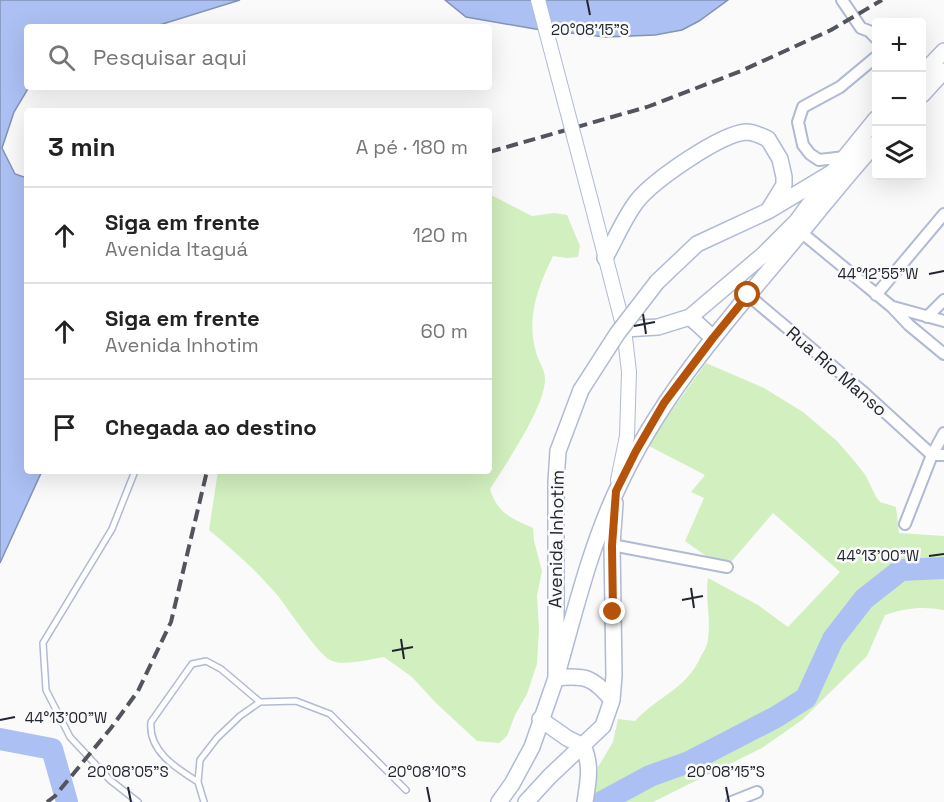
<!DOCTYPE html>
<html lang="pt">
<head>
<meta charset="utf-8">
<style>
  :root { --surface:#fff; --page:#f2f2f2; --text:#222; --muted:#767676; --line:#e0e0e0 }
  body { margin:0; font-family:"Space Grotesk",sans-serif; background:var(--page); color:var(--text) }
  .controls { position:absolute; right:18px; top:18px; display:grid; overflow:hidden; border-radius:6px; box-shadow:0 6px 24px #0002 }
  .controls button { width:54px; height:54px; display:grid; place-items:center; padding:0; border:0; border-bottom:2px solid var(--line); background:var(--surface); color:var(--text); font:30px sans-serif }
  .stop { position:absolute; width:18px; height:18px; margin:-14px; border:4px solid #b45309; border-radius:50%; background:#fff }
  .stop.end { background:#b45309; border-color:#fff; box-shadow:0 2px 6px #0008 }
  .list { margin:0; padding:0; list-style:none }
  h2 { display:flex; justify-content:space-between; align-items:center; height:78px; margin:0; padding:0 24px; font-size:26px }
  h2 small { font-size:20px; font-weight:400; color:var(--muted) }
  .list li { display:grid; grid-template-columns:39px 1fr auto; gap:18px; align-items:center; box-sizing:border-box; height:96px; padding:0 24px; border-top:2px solid var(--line) }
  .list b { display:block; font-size:22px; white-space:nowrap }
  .list p { margin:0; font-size:20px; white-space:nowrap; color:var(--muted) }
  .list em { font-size:20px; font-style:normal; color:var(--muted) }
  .icon { flex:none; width:33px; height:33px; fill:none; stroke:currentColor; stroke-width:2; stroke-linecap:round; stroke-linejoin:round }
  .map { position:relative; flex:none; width:944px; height:802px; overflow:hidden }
  .search { position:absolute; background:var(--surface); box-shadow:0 6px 24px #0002; left:24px; top:24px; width:468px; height:66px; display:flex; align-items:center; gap:15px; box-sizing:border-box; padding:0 21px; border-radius:6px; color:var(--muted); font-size:22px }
  .panel { position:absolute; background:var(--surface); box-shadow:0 6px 24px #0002; left:24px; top:108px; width:468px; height:366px; border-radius:6px }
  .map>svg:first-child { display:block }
  .green { fill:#d2efbf }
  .water { fill:#adc0f3; stroke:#8392b8; stroke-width:1.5 }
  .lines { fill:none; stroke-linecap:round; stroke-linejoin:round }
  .river { stroke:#adc0f3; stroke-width:22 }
  .service-casing { stroke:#b0bad5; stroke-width:8 }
  .minor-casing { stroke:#b0bad5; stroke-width:14 }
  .tertiary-casing { stroke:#b0bad5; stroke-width:16 }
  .secondary-casing { stroke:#b0bad5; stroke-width:18 }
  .service { stroke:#fff; stroke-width:5 }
  .minor { stroke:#fff; stroke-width:10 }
  .tertiary { stroke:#fff; stroke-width:14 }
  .secondary { stroke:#fff; stroke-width:15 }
  .rail { stroke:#52555d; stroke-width:4; stroke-dasharray:12 6; stroke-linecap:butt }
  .tertiary-bridge-casing { stroke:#b0bad5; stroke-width:16; stroke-linecap:butt }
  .secondary-bridge-casing { stroke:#b0bad5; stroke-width:18; stroke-linecap:butt }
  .tertiary-bridge { stroke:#fff; stroke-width:14 }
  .secondary-bridge { stroke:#fff; stroke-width:15 }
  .route { stroke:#b45309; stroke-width:8 }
  .ticks { fill:none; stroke:#21252f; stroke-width:2 }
  .labels { text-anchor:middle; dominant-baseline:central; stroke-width:5; stroke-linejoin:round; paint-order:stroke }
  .street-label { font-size:18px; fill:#21252f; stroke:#fafafa }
  .ticks-label { font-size:15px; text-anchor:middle; fill:#21252f; stroke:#fafafa; stroke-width:5; stroke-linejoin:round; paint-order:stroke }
</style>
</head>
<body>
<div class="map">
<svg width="944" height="802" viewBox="0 0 944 802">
  <rect width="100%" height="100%" fill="#fafafa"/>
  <path class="green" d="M489,194L532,216L554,213L567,215L580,246L578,257L567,258L553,256C538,287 526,317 536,352C538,361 545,370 545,378C546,406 505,465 490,489C498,514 511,518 533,528L534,541L542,571L537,596L539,629L537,664L527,694L515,715L507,736L499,743L477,741L436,703L412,677L384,657C370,659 343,667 330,660C319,655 288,609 278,596C258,572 233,550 209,530L218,471H489Z
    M706,363L764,388L803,412L837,441L856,463L866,476L876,497L880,502L896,507L899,533L944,536V610C922,606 906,608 885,615L867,656L802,720L762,748L653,802H593L598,767L613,742L618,719L635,721C659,695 686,690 701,656C704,651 708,644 708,639C711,618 705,598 708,578L758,605L788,627L840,572L773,513L731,562L706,556L685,541L704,498L691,492L705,475L647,445Z"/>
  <path class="water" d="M0,0H240L153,27H27V87H29L14,112L2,148L15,174L27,178V471H42L0,563Z
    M445,0H728L699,21L682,30L655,35L606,37L535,29L466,17Z"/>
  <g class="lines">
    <path class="river" d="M0,739L52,749L67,802
      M602,802L650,776L689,762L776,717L806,698L833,639L864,599L901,570L944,568"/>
    <g class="service-casing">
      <path id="service" d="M135,471L112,529L43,643L46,690L70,737L110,780L138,802
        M198,782C176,768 148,751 151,722L192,664L206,661L221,669L260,702
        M204,802L198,782L200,760L217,738L240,716L260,702L296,701L330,714L406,790"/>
    </g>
    <g class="minor-casing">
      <path id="minor" d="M842,0L861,28L869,31L876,38
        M845,157L819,160L810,154L803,145L798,122L803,107L840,87L876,57
        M796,228L892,307L909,325L944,354
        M734,280L748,295L862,391L932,455H944
        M876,295L944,214
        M893,307L944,321
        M927,317L944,300
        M905,524L932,455L944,433
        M612,545L727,567
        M732,802L757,792"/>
    </g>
    <g class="tertiary-casing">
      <path id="tertiary" d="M591,201L624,329L629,372L627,436L618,480"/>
    </g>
    <g class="secondary-casing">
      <path id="secondary" d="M922,74L944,51
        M922,95L944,71
        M605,258C615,240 624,218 637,201C654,180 720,134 746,132C753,132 762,136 768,139L780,159L784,177V185L768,211
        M657,282L697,244L768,211L833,172L876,119
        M690,317L713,338
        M624,329L658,327L690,317L763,255L797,221L828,179
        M556,678C574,615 589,551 616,492C655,405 716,333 777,261C810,222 842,181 876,143
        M556,678C585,675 593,677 612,700
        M540,719L567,738L583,746
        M583,746C592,764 588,783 585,802
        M499,802L512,784L532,747L556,678V482L558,451L581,390
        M526,802L550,776L603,726L612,700L614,675L612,545L615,503"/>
    </g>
    <use href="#service" class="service"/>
    <use href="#minor" class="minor"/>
    <use href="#tertiary" class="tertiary"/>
    <use href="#secondary" class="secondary"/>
    <path class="rail" d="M489,152L647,107L741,71L831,30L882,0
      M47,802L55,796L111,728L138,691L171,622L207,471"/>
    <g class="tertiary-bridge-casing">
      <path id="tertiary-bridge" d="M538,0L591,201"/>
    </g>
    <g class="secondary-bridge-casing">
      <path id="secondary-bridge" d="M581,390L617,334L657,282"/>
    </g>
    <use href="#tertiary-bridge" class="tertiary-bridge"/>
    <use href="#secondary-bridge" class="secondary-bridge"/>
  </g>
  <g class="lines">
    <path class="route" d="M613,612L612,546L616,491L636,451L664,403L713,338L748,295"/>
  </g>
  <path class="ticks" d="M587,0L590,15M929,274L944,271M643,314L646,334M634,326L655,322M929,556L944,554M691,588L694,608M682,600L703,596M401,639L404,659M392,651L413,647M0,720L15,717M128,787L131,802M427,787L430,802M726,787L729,802"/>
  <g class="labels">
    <g class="street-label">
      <text transform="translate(837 371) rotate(41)">Rua Rio Manso</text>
      <text transform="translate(556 539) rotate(-89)">Avenida Inhotim</text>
    </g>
  </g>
  <g class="ticks-label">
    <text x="590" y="35">20°08'15"S</text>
    <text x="878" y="279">44°12'55"W</text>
    <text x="878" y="561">44°13'00"W</text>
    <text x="66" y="723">44°13'00"W</text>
    <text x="128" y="777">20°08'05"S</text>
    <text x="427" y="777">20°08'10"S</text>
    <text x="726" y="777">20°08'15"S</text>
  </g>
</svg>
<div class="controls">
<button>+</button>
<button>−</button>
<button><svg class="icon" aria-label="layers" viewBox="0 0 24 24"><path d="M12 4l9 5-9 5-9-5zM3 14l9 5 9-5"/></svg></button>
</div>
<div class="stop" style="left:748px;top:295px"></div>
<div class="stop end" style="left:613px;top:612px"></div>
<div class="search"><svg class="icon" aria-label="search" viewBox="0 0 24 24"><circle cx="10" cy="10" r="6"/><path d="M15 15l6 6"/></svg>Pesquisar aqui</div>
<section class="panel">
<h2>3 min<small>A pé · 180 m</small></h2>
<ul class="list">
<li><svg class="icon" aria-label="ahead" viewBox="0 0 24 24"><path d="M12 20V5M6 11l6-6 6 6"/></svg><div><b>Siga em frente</b><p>Avenida Itaguá</p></div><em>120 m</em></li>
<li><svg class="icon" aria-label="ahead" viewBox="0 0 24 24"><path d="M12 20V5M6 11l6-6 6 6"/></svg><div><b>Siga em frente</b><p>Avenida Inhotim</p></div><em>60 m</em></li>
<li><svg class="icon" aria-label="arrive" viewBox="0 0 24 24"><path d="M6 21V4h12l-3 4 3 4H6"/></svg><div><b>Chegada ao destino</b></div></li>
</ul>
</section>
</div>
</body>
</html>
